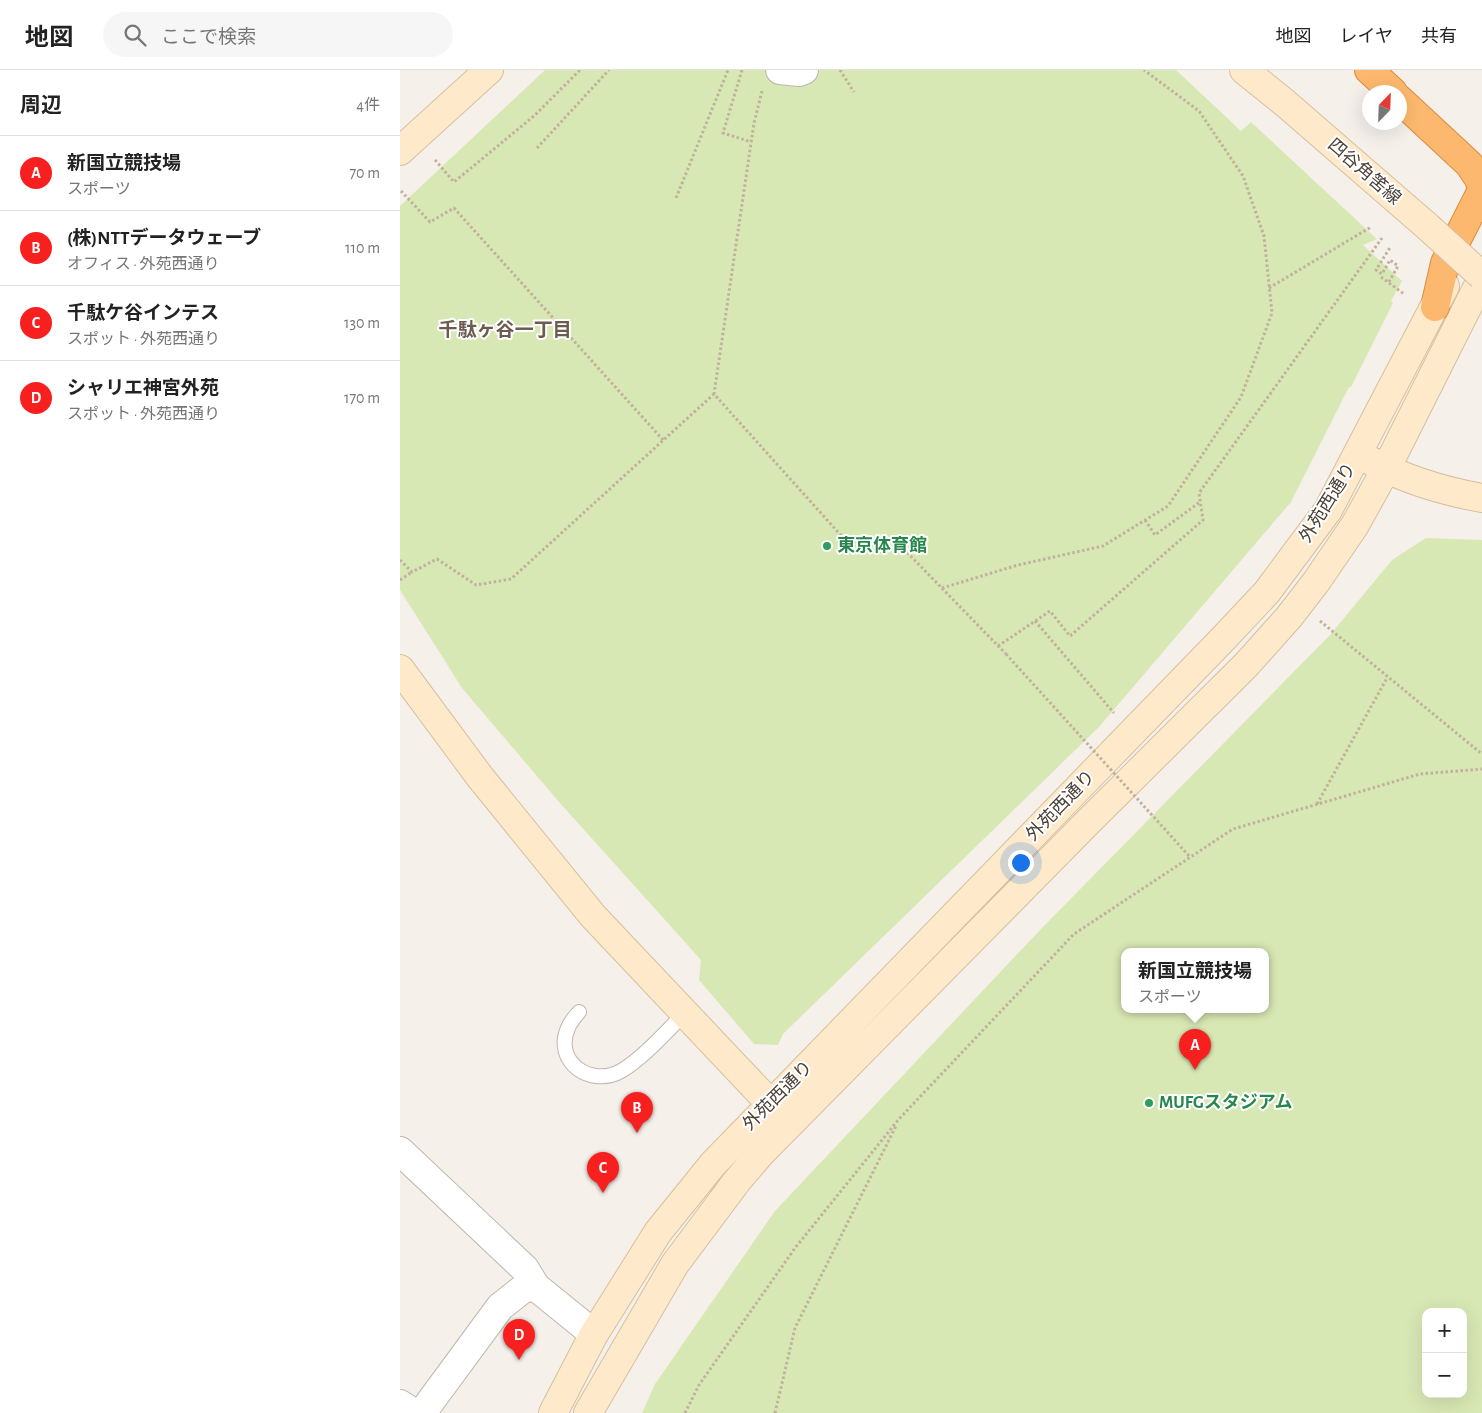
<!DOCTYPE html>
<html lang="ja">
<head>
<meta charset="utf-8">
<style>
  :root { --surface:#fff; --page:#f6f6f6; --text:#222; --muted:#767676; --line:#e0e0e0; --accent:#f8201e }
  body { margin:0; font-family:"Alegreya Sans","Noto Sans JP",sans-serif; background:var(--page); color:var(--text) }
  .controls { position:absolute; right:15px; bottom:15px; display:grid; overflow:hidden; border-radius:10px; box-shadow:0 5px 20px #0002 }
  .controls button { width:45px; height:45px; display:grid; place-items:center; padding:0; border:0; border-bottom:1px solid var(--line); background:var(--surface); color:var(--text); font:25px sans-serif }
  .compass { position:absolute; left:962px; top:15px; width:45px; height:45px; border-radius:50%; background:var(--surface); box-shadow:0 5px 20px #0002; rotate:23deg }
  .you { position:absolute; left:620px; top:792px; width:18px; height:18px; margin:-12px; border:4px solid #fff; border-radius:50%; background:#1a73e8; box-shadow:0 0 0 8px #1a73e833 }
  .badge { display:grid; place-items:center; width:32px; height:32px; border-radius:50%; background:var(--accent); color:#fff; font-size:16px; font-weight:700 }
  .pin { position:absolute; translate:-50% -41px; filter:drop-shadow(0 1px 2px #0008) }
  .pin::after { content:''; position:absolute; top:26px; width:18px; height:15px; background:inherit; clip-path:polygon(0 0,100% 0,50% 100%) }
  .popup { position:absolute; left:721px; top:878px; width:148px; height:65px; box-sizing:border-box; display:grid; place-content:center; border-radius:10px; background:var(--surface); filter:drop-shadow(0 1px 4px #0005); font-size:16px; white-space:nowrap; color:var(--muted) }
  .popup b { font-size:19px; color:var(--text) }
  .popup::after { content:''; position:absolute; left:50%; top:100%; margin-left:-10px; border:10px solid transparent; border-top-color:var(--surface) }
  .list { margin:0; padding:0; list-style:none }
  h2 { display:flex; justify-content:space-between; align-items:center; height:65px; margin:0; padding:0 20px; font-size:21px }
  h2 small { font-size:16px; font-weight:400; color:var(--muted) }
  .list li { display:grid; grid-template-columns:32px 1fr auto; gap:15px; align-items:center; box-sizing:border-box; height:75px; padding:0 20px; border-top:1px solid var(--line) }
  .list b { display:block; font-size:19px; white-space:nowrap }
  .list p { margin:0; font-size:16px; white-space:nowrap; color:var(--muted) }
  .list em { font-size:16px; font-style:normal; color:var(--muted) }
  .icon { flex:none; width:28px; height:28px; fill:none; stroke:currentColor; stroke-width:2; stroke-linecap:round; stroke-linejoin:round }
  .map { position:relative; flex:none; width:1082px; height:1343px; overflow:hidden }
  header { display:flex; align-items:center; gap:30px; box-sizing:border-box; height:70px; padding:0 25px; background:var(--surface); border-bottom:1px solid var(--line) }
  header strong { font-size:24px }
  nav { display:flex; gap:28px; margin-inline-start:auto; font-size:18px }
  .search { width:350px; height:45px; background:var(--page); display:flex; align-items:center; gap:12px; box-sizing:border-box; padding:0 18px; border-radius:28px; color:var(--muted); font-size:19px }
  main { display:flex }
  aside { flex:1; background:var(--surface) }
  .map>svg:first-child { display:block }
  .green { fill:#d8e8b4; fill-rule:evenodd }
  .lines { fill:none; stroke-linecap:round; stroke-linejoin:round }
  .lane-casing { stroke:#c0b6ad; stroke-width:16 }
  .street-casing { stroke:#c0b6ad; stroke-width:30 }
  .secondary-casing { stroke:#d7bf9d; stroke-width:30 }
  .highway-casing { stroke:#dc8b3d; stroke-width:30 }
  .path { stroke:#c2b09e; stroke-width:3; stroke-dasharray:2.5 2.5; stroke-linecap:butt }
  .lane { stroke:#fff; stroke-width:14 }
  .street { stroke:#fff; stroke-width:28 }
  .secondary { stroke:#feeacb; stroke-width:28 }
  .highway { stroke:#fcb86e; stroke-width:28 }
  .secondary-bridge-casing { stroke:#d7bf9d; stroke-width:30; stroke-linecap:butt }
  .path-bridge { stroke:#c2b09e; stroke-width:3; stroke-dasharray:2.5 2.5; stroke-linecap:butt }
  .secondary-bridge { stroke:#feeacb; stroke-width:28 }
  .leisure-dot { fill:#2e9e5b; stroke:#fff; stroke-width:2 }
  .labels { text-anchor:middle; dominant-baseline:central; stroke-width:4; stroke-linejoin:round; paint-order:stroke }
  .street-label { font-size:18px; fill:#494038; stroke:#fff }
  .leisure-label { font-size:18px; font-weight:bold; fill:#27864d; stroke:#fff; text-anchor:start }
  .neighbourhood-label { font-size:19px; font-weight:bold; fill:#6c5c4f; stroke:#fff }
</style>
</head>
<body>
<header>
<strong>地図</strong>
<div class="search"><svg class="icon" aria-label="search" viewBox="0 0 24 24"><circle cx="10" cy="10" r="6"/><path d="M15 15l6 6"/></svg>ここで検索</div>
<nav><a>地図</a><a>レイヤ</a><a>共有</a></nav>
</header>
<main>
<aside>
<h2>周辺<small>4件</small></h2>
<ul class="list">
<li><span class="badge">A</span><div><b>新国立競技場</b><p>スポーツ</p></div><em>70 m</em></li>
<li><span class="badge">B</span><div><b>(株)NTTデータウェーブ</b><p>オフィス · 外苑西通り</p></div><em>110 m</em></li>
<li><span class="badge">C</span><div><b>千駄ケ谷インテス</b><p>スポット · 外苑西通り</p></div><em>130 m</em></li>
<li><span class="badge">D</span><div><b>シャリエ神宮外苑</b><p>スポット · 外苑西通り</p></div><em>170 m</em></li>
</ul>
</aside>
<div class="map">
<svg width="1082" height="1343" viewBox="0 0 1082 1343">
  <rect width="100%" height="100%" fill="#f5f0ea"/>
  <path class="green" d="M145,0H776L841,61L851,52L977,169L963,175L1002,211L991,231L993,233L951,317H949L891,432L699,657L383,964L378,975L354,974L299,910L301,890L159,732L62,618L0,520V136Z
    M1026,468L1082,470V1343H242L255,1314L375,1141L640,860L930,565L992,490ZM725,881H865V939H725ZM1026,1242H1063V1324H1026Z"/>
  <g class="lines">
    <g class="lane-casing">
      <path id="lane" d="M179,942C175,947 170,952 168,958C153,992 191,1018 221,1001C241,990 267,961 284,944"/>
    </g>
    <g class="street-casing">
      <path id="street" d="M380,0L399,2L404,0
        M0,1081L125,1199L136,1217L194,1264
        M0,1334L14,1343
        M22,1343L100,1237L124,1218L136,1217"/>
    </g>
    <g class="secondary-casing">
      <path id="secondary" d="M844,0L885,33L1028,157
        M0,81L89,0
        M971,391C1006,410 1043,421 1082,428
        M0,599L80,707L193,846L384,1048
        M153,1343L194,1264L258,1162L313,1094L821,571L867,522L928,440L1045,216
        M188,1343L275,1194L337,1111L361,1083L687,753L846,595L889,547L916,512L955,455L986,399L1082,208"/>
    </g>
    <g class="highway-casing">
      <path id="highway" d="M969,0L993,22
        M999,29L1069,94L1079,109L1082,119
        M1035,237L1045,193L1082,120"/>
    </g>
    <path class="path" d="M342,0L323,63L351,72
      M440,0L454,22
      M362,21L354,53L314,324L446,471L497,472L606,584
      M137,78L209,0
      M35,90L54,112L134,46L180,0
      M1,121L30,152L54,138L264,371
      M276,128L328,0
      M981,207L1004,224
      M989,212L998,196L990,190L982,204L976,200L991,176
      M869,218L971,157
      M745,450L755,465L800,432
      M0,490L12,502L37,489L76,515L111,509L314,324
      M0,510L12,502
      M542,518L618,495L703,476L768,436L841,327L872,243L864,166L843,106L799,41L744,0
      M635,551L714,643
      M920,551L1082,684
      M598,576L650,541L670,566L803,450L799,423L982,168
      M917,734L987,608
      M285,1343L299,1315L395,1178L499,1049L674,864L833,759L1020,704L1082,699
      M375,1343L395,1258L496,1056"/>
    <use href="#lane" class="lane"/>
    <use href="#street" class="street"/>
    <use href="#secondary" class="secondary"/>
    <use href="#highway" class="highway"/>
    <g class="secondary-bridge-casing">
      <path id="secondary-bridge" d="M1028,157L1082,206"/>
    </g>
    <path class="path-bridge" d="M606,584L790,787"/>
    <use href="#secondary-bridge" class="secondary-bridge"/>
  </g>
  <g class="leisure-dot">
    <circle cx="427" cy="476" r="5"/>
    <circle cx="749" cy="1033" r="5"/>
  </g>
  <g class="labels">
    <g class="street-label">
      <text transform="translate(964 102) rotate(41)">四谷角筈線</text>
      <text transform="translate(928 433) rotate(-58)">外苑西通り</text>
      <text transform="translate(661 736) rotate(-46)">外苑西通り</text>
      <text transform="translate(378 1026) rotate(-45)">外苑西通り</text>
    </g>
    <g class="leisure-label">
      <text x="437" y="476">東京体育館</text>
      <text x="759" y="1033">MUFGスタジアム</text>
    </g>
    <g class="neighbourhood-label">
      <text x="105" y="260">千駄ヶ谷一丁目</text>
    </g>
  </g>
</svg>
<div class="controls">
<button>+</button>
<button>−</button>
</div>
<svg class="compass" viewBox="-18 -18 36 36"><path d="M0-13l5 13h-10z" fill="#e53935"/><path d="M0 13l5-13h-10z" fill="#767676"/></svg>
<div class="you"></div>
<div class="pin badge" style="left:795px;top:1000px">A</div>
<div class="popup"><b>新国立競技場</b>スポーツ</div>
<div class="pin badge" style="left:237px;top:1063px">B</div>
<div class="pin badge" style="left:203px;top:1123px">C</div>
<div class="pin badge" style="left:119px;top:1290px">D</div>
</div>
</main>
</body>
</html>
